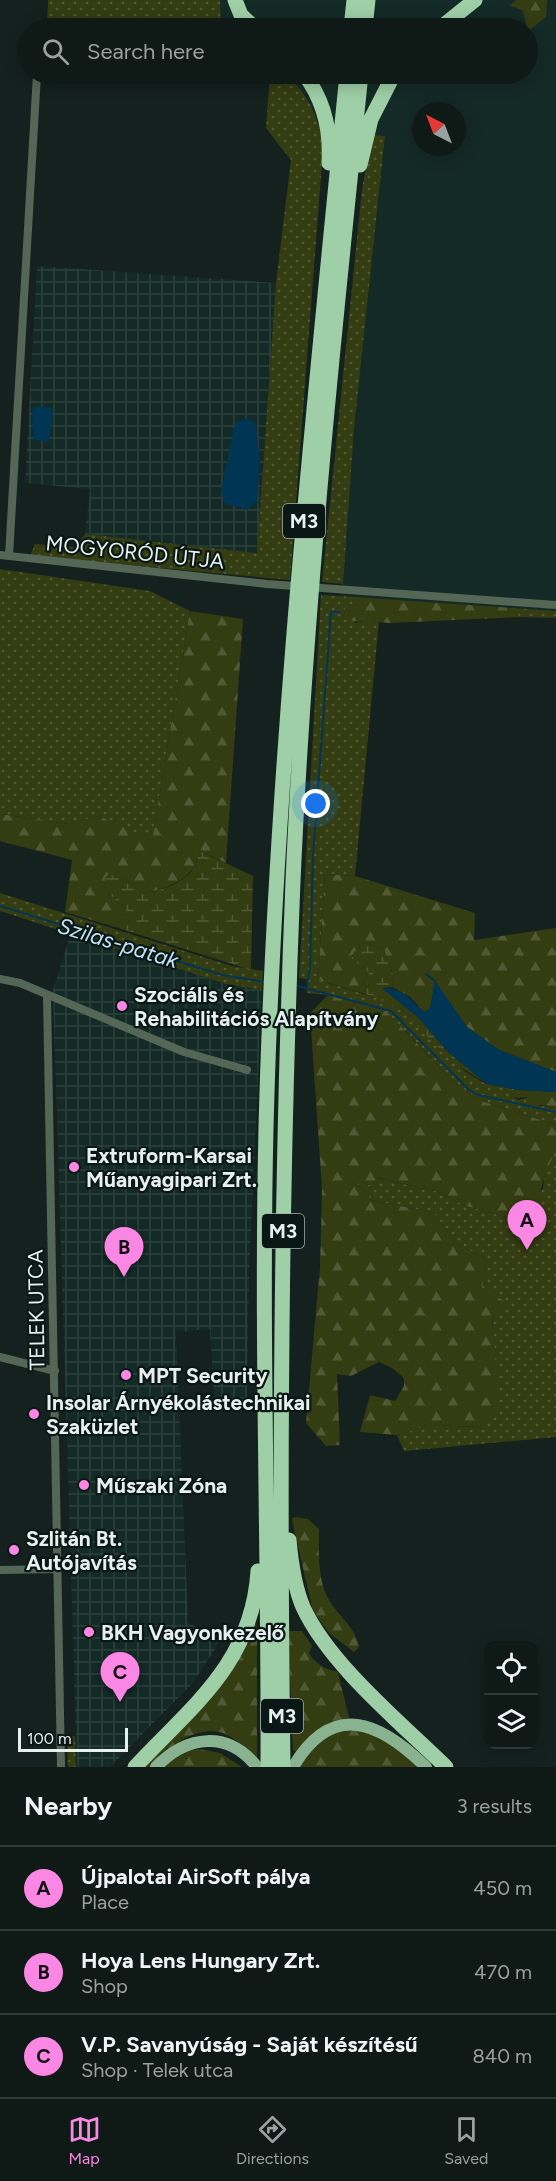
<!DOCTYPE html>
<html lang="en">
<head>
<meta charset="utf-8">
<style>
  :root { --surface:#0f1916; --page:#18221f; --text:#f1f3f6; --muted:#9ba0a1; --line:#2f3835; --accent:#fb87e5 }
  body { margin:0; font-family:Figtree,sans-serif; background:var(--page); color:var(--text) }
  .controls { position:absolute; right:18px; bottom:18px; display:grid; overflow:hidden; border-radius:12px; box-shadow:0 3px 15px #0003 }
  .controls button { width:54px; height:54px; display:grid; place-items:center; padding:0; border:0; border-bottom:2px solid var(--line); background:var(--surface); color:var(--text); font:30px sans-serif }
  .compass { position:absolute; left:412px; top:102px; width:54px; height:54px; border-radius:50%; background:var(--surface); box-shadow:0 3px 15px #0003; rotate:318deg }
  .scale { position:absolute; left:18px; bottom:15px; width:110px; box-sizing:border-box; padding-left:6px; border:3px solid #e7f0ee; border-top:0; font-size:16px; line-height:21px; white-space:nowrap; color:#e7f0ee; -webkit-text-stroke:4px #0a1815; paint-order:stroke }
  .you { position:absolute; left:316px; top:804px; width:21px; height:21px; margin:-15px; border:4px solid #fff; border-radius:50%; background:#1a73e8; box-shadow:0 0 0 9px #1a73e833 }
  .badge { display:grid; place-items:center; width:39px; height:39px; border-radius:50%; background:var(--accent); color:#111; font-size:20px; font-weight:700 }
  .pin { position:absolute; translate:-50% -50px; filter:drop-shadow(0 2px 3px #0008) }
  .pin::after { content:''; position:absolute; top:32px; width:21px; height:18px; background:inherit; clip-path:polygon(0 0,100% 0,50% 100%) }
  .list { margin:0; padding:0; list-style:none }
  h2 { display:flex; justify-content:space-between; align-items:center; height:78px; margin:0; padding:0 24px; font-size:26px }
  h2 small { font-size:20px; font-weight:400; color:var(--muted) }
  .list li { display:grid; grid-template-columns:39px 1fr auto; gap:18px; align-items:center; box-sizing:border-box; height:84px; padding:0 24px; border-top:2px solid var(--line) }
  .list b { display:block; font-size:22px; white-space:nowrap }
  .list p { margin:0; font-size:20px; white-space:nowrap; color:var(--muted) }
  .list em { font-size:20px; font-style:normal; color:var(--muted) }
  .icon { flex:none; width:33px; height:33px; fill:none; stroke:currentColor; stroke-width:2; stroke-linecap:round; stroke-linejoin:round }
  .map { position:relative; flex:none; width:556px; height:1767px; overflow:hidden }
  .search { position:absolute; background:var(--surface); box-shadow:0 3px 15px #0003; left:18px; right:18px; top:18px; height:66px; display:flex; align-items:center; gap:15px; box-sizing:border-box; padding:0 21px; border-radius:33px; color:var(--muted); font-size:22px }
  .sheet { height:330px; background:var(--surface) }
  nav { display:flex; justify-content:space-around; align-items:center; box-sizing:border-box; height:84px; border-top:2px solid var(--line); background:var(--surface); font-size:16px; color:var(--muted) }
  nav a { display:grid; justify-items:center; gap:3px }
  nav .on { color:var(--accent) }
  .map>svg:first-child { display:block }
  .built { fill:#142a26; fill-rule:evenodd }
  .industrial { fill:url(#industrial-grid) }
  .grass { fill:url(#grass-dots) }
  .forest { fill:url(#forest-firs) }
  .wetland { fill:url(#wetland-marsh) }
  .water { fill:#003554 }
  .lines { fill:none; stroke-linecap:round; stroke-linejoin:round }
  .stream { stroke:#003554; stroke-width:2 }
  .street { stroke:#546757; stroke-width:8 }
  .primary { stroke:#89b290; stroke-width:12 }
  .highway { stroke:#9ecfa7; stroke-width:15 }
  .poi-dot { fill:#fb87e5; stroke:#0a1815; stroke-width:2 }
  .labels { text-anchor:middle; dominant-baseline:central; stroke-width:4.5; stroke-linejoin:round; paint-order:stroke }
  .shield { fill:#0a1815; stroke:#a5afad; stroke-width:1.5 }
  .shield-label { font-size:20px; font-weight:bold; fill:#e7f0ee }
  .street-label { font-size:21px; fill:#e7f0ee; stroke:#0a1815 }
  .poi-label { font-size:21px; font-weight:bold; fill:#e7f0ee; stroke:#0a1815; text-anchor:start }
  .water-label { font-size:22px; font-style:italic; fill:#c4e0f6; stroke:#0a1815 }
</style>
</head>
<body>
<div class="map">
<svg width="556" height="1767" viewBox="0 0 556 1767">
  <defs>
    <pattern id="industrial-grid" width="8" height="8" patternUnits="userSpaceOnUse" patternTransform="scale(1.5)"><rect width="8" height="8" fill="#142a26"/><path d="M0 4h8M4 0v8" fill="none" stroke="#2b3f3b"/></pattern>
    <pattern id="grass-dots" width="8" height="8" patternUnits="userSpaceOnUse" patternTransform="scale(1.5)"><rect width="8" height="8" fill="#343c11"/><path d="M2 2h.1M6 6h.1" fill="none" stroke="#515834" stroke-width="1.8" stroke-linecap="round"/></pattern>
    <pattern id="forest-firs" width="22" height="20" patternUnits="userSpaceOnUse" patternTransform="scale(1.5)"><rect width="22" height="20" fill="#343c11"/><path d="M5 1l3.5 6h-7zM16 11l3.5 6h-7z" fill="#515834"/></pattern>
    <pattern id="wetland-marsh" width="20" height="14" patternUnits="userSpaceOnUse" patternTransform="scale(1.5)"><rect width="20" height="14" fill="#343c11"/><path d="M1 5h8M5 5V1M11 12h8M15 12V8" fill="none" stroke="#515834"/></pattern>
  </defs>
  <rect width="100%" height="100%" fill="#14211e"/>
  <path class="built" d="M220,0H556V611L340,596L354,429L385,136L321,129L299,86L287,74H528V28H230L221,22ZM421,111H457V147H421Z"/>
  <path class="industrial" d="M37,266L276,283L257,553L85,534L90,489L25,483Z
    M71,933L226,984L262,990L249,1273L247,1408L215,1411L210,1329L176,1332L188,1622L220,1642L192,1684L110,1767H77L53,990Z"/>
  <path class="grass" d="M48,0H220L221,22L47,25Z
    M270,74H287C308,95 321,120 323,150L290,580L30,556L35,544L75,547L85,534L257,553L276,283L291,160L266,128Z
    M372,135L385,136L354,429L343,584L322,582L362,189Z
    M0,569L150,591L190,611L152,841L99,816L70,824L0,814Z
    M321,595L355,597V623L370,620L379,621L355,876L325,874L318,980L377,998L401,1009L466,1072L484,1083L518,1090L511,1097L519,1100L528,1097L541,1106L556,1108V1125L478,1100L452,1080L406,1031L328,995L307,993L306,979L299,978Z
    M513,608L556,611V618L519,617Z
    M0,893L232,966L263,971L262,990L226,984L0,911Z
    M556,1147V1437L404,1451L397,1435L431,1425L478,1427L499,1413L492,1318L481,1288L487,1260L456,1243L434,1213L371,1200L364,1189L345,1177L369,1185L377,1178L439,1192L463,1205L509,1218L543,1189L544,1177Z
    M75,1736L76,1767H68L67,1737Z"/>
  <path class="forest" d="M516,0H547L546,17L528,31L523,11L510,5Z
    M355,597L513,608L519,617L389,623C370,620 358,625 341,617L345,608L353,604Z
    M190,611L243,619L226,863L199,850C199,877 166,890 143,893L122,877L108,893L126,910V914L115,927L65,912L72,860L0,841V814L70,824L99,816L152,840Z
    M325,874L355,876L475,913L474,940L556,928V1072L499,1050L467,1027L435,982L430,1009L424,1012L410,997L392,987L394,977L384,950L364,942L351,957L369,973L363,984L366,994L318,980Z
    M328,995L387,1012L452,1080L478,1100L556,1125V1149L544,1177L537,1206L509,1218L463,1205L439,1192L378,1178L369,1185L348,1179L364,1189L371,1200L434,1213L456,1243L487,1260L482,1288L508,1303L492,1318L500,1413L478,1427L431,1425L397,1435L360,1432L370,1395L395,1401L404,1386V1378L392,1368L379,1362L351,1376L337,1374L340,1445L326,1446L306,1423L320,1267L322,1189L310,1013Z
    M518,1090L556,1092V1108L530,1103L528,1097L510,1098Z
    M296,1517L308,1519L319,1529C319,1551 317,1580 329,1600C339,1617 355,1626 359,1647L354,1652L329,1633L313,1611L293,1525L292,1518Z
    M254,1620L257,1627V1758C245,1747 228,1730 210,1731C188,1732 163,1750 152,1767H142Z
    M288,1631H302L312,1646L309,1653C316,1665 325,1669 338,1672L350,1722L297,1752L293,1750Z
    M346,1729H370L420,1767H299L322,1737Z
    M199,1749L220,1753L242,1767H161L188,1751Z"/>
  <path class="wetland" d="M198,850L253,876L251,970L115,927L126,914V910L108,893L105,878L108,875L122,877L143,893C165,891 201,877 198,850Z
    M364,942L384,950L394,977L392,987L382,988L419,1018L447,1051L487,1084L454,1063L401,1009L366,994L363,984L369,973L350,957Z"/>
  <path class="water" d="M35,407H50L53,410L49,442L33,440L32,410Z
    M248,418L256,424L260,463L257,501L247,510L224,503L221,491L234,427L237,422Z
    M435,981L467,1027L499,1050L556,1072V1092L518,1090L487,1084L447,1051L419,1018L382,988C400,987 411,999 424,1012L430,1008Z"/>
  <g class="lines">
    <path class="stream" d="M0,906L222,975L265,982
      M426,974L435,981
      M294,985L391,1011L469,1090L478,1095L556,1112
      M307,986L310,967L313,856L331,612H340"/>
    <path class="street" d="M0,555L267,584L556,605
      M9,556L37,74
      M0,979L20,983L184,1052L247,1070
      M47,996L61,1767
      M0,1357L55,1371
      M0,1570L56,1569"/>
    <path class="primary" d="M156,1767C187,1735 228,1730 257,1767
      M293,1767C333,1700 380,1722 426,1767"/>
    <path class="highway" d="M235,0L241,15L255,28
      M351,28L354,0
      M365,28L368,0
      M440,28L475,0
      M304,74C324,100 331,130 329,163
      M360,165L371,119L394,74
      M289,1540C291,1562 294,1586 303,1607C329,1664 401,1723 446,1767
      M135,1767C193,1705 252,1663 258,1571
      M268,1767C269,1554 261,1341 266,1128C275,775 312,424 347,74
      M283,1767C279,1471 281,1176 293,881C305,611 333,342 361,74"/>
  </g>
  <g class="poi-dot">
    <circle cx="122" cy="1006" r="6"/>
    <circle cx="74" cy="1167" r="6"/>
    <circle cx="126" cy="1375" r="6"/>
    <circle cx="34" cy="1414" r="6"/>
    <circle cx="84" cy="1485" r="6"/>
    <circle cx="14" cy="1550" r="6"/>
    <circle cx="89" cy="1632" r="6"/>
  </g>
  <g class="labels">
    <g class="shield">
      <rect x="283" y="504" width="42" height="34" rx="4.5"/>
      <rect x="262" y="1214" width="42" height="34" rx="4.5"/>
      <rect x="261" y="1699" width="42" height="34" rx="4.5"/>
    </g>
    <g class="shield-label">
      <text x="304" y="521">M3</text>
      <text x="283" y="1231">M3</text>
      <text x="282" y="1716">M3</text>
    </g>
    <g class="street-label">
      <text transform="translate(135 552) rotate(6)">MOGYORÓD ÚTJA</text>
      <text transform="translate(36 1310) rotate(-91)">TELEK UTCA</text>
    </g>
    <g class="poi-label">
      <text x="134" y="994">Szociális és<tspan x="134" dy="24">Rehabilitációs Alapítvány</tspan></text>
      <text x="86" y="1155">Extruform-Karsai<tspan x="86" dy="24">Műanyagipari Zrt.</tspan></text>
      <text x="138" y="1375">MPT Security</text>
      <text x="46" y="1402">Insolar Árnyékolástechnikai<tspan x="46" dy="24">Szaküzlet</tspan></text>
      <text x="96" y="1485">Műszaki Zóna</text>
      <text x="26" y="1538">Szlitán Bt.<tspan x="26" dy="24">Autójavítás</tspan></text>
      <text x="101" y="1632">BKH Vagyonkezelő</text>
    </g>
    <g class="water-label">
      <text transform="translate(118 943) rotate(17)">Szilas-patak</text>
    </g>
  </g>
</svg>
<div class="controls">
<button><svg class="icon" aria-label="locate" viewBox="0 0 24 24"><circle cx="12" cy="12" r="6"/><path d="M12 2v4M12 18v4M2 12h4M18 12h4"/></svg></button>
<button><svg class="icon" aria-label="layers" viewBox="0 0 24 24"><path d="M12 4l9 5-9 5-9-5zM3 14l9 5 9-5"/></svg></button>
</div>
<svg class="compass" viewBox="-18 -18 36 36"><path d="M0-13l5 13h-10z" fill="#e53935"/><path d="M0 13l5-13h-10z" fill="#9ba0a1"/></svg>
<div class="scale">100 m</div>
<div class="you"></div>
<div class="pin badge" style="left:527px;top:1250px">A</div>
<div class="pin badge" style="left:124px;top:1277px">B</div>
<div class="pin badge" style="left:120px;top:1702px">C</div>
<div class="search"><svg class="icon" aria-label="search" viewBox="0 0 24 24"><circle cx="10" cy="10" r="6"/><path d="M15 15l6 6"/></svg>Search here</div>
</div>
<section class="sheet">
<h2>Nearby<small>3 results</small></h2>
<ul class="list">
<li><span class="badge">A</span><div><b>Újpalotai AirSoft pálya</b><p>Place</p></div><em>450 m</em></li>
<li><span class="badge">B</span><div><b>Hoya Lens Hungary Zrt.</b><p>Shop</p></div><em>470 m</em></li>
<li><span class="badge">C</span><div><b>V.P. Savanyúság - Saját készítésű</b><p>Shop · Telek utca</p></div><em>840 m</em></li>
</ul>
</section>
<nav>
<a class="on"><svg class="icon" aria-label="map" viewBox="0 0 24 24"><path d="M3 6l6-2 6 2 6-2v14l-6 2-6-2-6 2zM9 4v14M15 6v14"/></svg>Map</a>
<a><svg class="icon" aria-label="directions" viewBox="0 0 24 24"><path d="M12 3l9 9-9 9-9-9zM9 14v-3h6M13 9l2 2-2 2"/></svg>Directions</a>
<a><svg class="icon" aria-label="saved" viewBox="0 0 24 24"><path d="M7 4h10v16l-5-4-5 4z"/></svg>Saved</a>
</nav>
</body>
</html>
